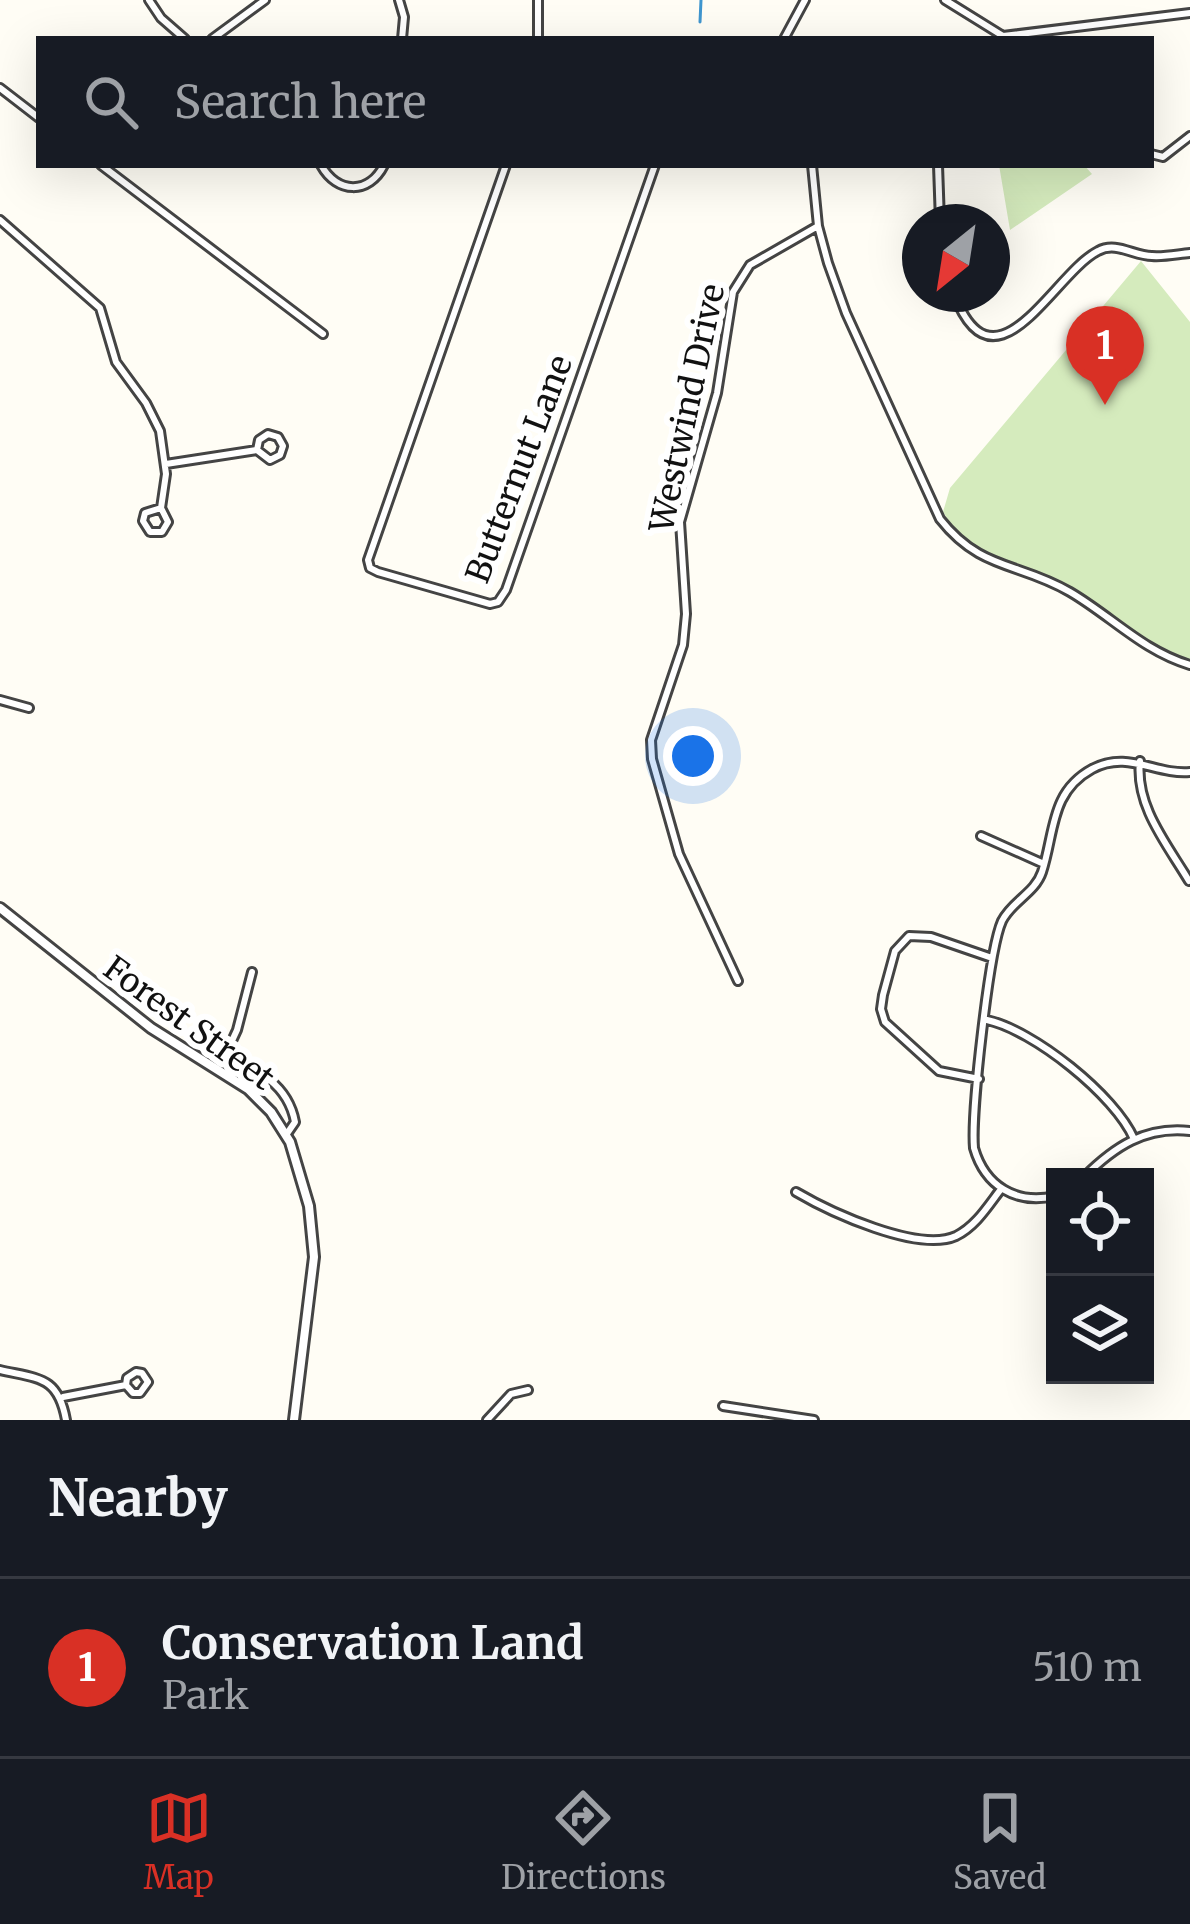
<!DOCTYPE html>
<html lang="en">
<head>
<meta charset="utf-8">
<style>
  :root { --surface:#171b24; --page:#242831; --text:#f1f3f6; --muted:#9ea1a6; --line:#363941; --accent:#d93025 }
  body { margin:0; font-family:Merriweather,serif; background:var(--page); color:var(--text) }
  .controls { position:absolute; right:36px; bottom:36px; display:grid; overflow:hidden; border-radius:0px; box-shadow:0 12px 48px #0002 }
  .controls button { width:108px; height:108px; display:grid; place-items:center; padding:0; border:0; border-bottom:3px solid var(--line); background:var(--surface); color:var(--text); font:60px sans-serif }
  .compass { position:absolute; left:902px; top:204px; width:108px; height:108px; border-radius:50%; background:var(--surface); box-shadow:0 12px 48px #0002; rotate:210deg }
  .you { position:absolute; left:693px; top:756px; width:42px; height:42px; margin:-30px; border:9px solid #fff; border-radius:50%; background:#1a73e8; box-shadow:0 0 0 18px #1a73e833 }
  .badge { display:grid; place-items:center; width:78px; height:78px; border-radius:50%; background:var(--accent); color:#fff; font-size:39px; font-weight:700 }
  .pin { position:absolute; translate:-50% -99px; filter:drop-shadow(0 3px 6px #0008) }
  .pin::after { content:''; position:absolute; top:63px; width:42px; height:36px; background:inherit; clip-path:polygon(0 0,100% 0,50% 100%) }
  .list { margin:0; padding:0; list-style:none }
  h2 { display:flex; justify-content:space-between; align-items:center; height:156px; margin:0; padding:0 48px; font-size:51px }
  h2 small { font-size:39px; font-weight:400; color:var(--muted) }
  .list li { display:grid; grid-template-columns:78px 1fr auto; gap:36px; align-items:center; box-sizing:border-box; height:180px; padding:0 48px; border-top:3px solid var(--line) }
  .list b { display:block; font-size:45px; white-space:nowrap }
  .list p { margin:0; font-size:39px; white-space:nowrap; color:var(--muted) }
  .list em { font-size:39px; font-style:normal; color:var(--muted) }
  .icon { flex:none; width:66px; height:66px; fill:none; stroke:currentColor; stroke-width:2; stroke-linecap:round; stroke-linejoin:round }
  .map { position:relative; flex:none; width:1190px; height:1420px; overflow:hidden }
  .search { position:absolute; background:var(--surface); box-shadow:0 12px 48px #0002; left:36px; right:36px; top:36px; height:132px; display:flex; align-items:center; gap:30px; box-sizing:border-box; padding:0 42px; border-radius:0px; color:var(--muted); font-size:45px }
  .sheet { height:336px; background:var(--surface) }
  nav { display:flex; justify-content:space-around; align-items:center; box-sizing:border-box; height:168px; border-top:3px solid var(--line); background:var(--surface); font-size:33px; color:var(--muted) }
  nav a { display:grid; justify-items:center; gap:6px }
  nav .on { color:var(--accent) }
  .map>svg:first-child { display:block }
  .green { fill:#d5ebbd }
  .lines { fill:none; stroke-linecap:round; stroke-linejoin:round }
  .stream { stroke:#3f96cf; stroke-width:3 }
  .minor-casing { stroke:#444; stroke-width:12 }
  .tertiary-casing { stroke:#444; stroke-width:14 }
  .minor { stroke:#fff; stroke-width:6 }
  .tertiary { stroke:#fff; stroke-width:8 }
  .labels { text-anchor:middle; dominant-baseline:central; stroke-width:12; stroke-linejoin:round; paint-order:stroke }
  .street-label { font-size:33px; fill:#111; stroke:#fff }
</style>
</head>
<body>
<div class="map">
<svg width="1190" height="1420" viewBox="0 0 1190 1420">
  <rect width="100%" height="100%" fill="#fffdf5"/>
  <path class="green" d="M999,165H1084L1092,174L1010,230Z
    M1141,261L1190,322V661L1132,633L1077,591L976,548L950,523L943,512L950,488Z"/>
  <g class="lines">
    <path class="stream" d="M700,22L701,0"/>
    <g class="minor-casing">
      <path id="minor" d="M149,0L161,18L185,39
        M399,0L404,17L402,39
        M945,0L1003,36L1190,13
        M212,39L265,0
        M538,39V0
        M784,39L805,0
        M0,88L39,118
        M1151,154L1163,157L1190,136
        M101,165L323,334
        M321,165C337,194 369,195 384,165
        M506,165L368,560L370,568L378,572L490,604L498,602L506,590L655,165
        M812,165L818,226L828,263L846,313L940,519C981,571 1019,562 1070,592C1111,616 1143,651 1190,665
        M938,165L940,222
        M0,220L100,308L116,362L146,403L160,431L166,474L161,508L168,522L162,532H150L143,521L145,513L161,508
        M954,294C995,401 1054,273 1098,251C1116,241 1134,256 1152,256C1165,257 1178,254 1190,253
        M166,464L257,450L270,460L280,455L283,446L278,437L268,434L259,440L257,450
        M0,700L29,708
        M1140,761C1135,806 1167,844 1189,881
        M981,836L1044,864
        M252,972L237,1030L224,1058C258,1068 288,1085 295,1122L286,1135
        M738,981L679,854L652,759L651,740L683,645L686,614L680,522L717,393L733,292L750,265L818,226
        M987,1020C1033,1030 1115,1095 1134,1139
        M979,1079L939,1071L885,1022L881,1009L883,995L895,951L909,936L931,937L992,958
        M1084,1177C1114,1147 1145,1126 1190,1131
        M796,1192C830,1212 918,1253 956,1236C976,1226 988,1206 1001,1189
        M1055,1196C1016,1205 985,1186 974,1148C971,1113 989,950 1002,921C1012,901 1035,893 1042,872C1055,832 1050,792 1092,769C1128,750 1155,775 1190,772
        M0,1370C39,1379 58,1376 66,1420
        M63,1397L126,1385L133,1393H140L148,1382L142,1373L136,1372L127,1378L126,1385
        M723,1406L814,1420
        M487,1420L511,1394L528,1390"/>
    </g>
    <g class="tertiary-casing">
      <path id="tertiary" d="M0,908L151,1028L248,1089L271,1112L290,1142L309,1206L314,1257L294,1420"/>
    </g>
    <use href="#minor" class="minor"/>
    <use href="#tertiary" class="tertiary"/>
  </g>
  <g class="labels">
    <g class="street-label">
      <text transform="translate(687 408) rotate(-78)">Westwind Drive</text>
      <text transform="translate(519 469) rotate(-69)">Butternut Lane</text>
      <text transform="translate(189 1023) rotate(36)">Forest Street</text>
    </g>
  </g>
</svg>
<div class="controls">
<button><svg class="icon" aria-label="locate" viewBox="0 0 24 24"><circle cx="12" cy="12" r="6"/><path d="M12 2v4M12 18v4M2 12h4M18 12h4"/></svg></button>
<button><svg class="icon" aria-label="layers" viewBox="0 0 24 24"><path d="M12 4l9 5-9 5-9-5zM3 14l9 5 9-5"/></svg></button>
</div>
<svg class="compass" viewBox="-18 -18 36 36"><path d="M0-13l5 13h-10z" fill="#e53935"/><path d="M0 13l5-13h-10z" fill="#9ea1a6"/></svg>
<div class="you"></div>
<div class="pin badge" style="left:1105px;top:405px">1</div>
<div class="search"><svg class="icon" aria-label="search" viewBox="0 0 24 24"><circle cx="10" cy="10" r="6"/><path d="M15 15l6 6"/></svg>Search here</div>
</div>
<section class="sheet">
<h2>Nearby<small></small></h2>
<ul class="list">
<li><span class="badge">1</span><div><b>Conservation Land</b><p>Park</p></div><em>510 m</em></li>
</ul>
</section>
<nav>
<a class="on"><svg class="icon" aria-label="map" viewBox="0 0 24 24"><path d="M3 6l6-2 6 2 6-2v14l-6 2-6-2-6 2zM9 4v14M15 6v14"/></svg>Map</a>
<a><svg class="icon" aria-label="directions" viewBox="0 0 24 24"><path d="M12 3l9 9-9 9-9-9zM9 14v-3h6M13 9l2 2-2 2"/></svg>Directions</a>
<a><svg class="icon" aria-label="saved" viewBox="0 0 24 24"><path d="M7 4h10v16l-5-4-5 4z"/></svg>Saved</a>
</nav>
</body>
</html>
